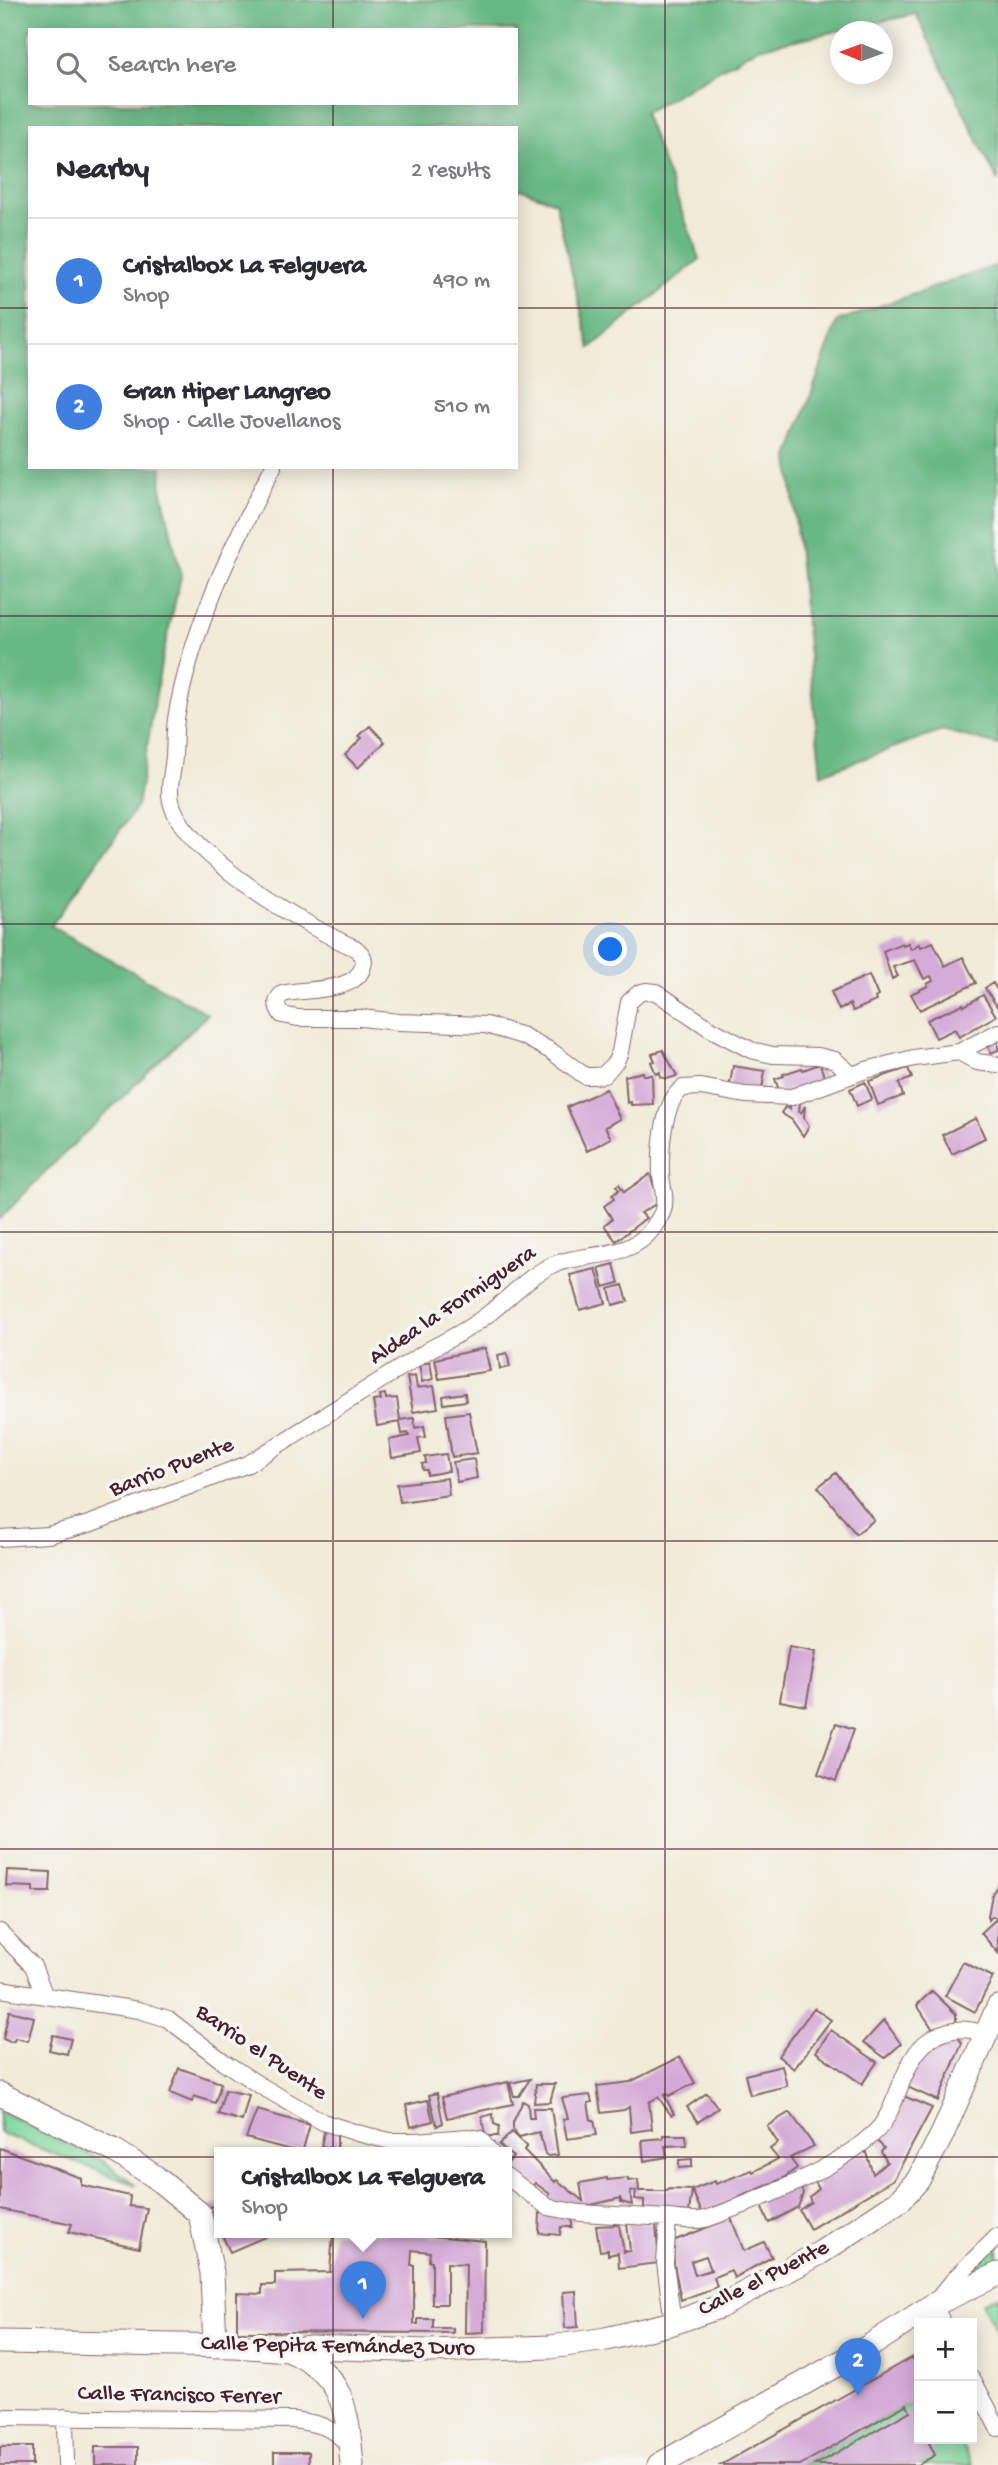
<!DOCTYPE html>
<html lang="en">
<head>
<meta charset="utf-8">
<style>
  :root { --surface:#fff; --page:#f2f2f3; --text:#2b2b33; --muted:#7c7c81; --line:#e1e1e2; --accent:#1f6fb2 }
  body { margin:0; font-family:"Gochi Hand",sans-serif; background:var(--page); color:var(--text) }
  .controls { position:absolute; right:21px; bottom:21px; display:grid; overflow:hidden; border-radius:0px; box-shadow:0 4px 18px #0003 }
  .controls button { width:63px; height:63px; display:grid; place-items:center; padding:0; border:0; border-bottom:2px solid var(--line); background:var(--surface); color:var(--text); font:35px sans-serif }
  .compass { position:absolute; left:830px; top:21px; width:63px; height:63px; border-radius:50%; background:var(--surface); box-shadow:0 4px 18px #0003; rotate:271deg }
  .you { position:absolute; left:611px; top:950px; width:24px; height:24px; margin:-18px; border:5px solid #fff; border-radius:50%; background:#1a73e8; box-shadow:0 0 0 10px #1a73e833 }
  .badge { display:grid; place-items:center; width:46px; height:46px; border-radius:50%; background:var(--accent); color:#fff; font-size:23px; font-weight:700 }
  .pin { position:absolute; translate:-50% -58px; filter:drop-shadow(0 2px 4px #0008) }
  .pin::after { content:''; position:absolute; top:37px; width:24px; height:21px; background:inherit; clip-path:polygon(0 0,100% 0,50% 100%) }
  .popup { position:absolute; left:214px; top:2147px; width:298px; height:91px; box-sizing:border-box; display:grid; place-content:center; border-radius:0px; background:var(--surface); filter:drop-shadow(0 2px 5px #0005); font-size:23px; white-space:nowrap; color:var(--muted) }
  .popup b { font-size:26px; color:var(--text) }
  .popup::after { content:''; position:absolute; left:50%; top:100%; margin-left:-14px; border:14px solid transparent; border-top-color:var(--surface) }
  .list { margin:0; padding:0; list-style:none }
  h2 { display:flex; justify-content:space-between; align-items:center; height:91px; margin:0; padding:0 28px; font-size:30px }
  h2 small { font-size:23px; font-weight:400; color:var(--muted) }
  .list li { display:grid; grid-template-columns:46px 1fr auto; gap:21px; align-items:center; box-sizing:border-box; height:126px; padding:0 28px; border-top:2px solid var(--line) }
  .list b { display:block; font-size:26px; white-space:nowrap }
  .list p { margin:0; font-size:23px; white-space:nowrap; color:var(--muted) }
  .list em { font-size:23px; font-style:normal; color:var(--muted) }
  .icon { flex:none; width:38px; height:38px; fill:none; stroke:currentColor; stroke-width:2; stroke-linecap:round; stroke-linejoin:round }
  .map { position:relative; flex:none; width:998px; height:2465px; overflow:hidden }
  .search { position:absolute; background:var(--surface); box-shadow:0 4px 18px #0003; left:28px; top:28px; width:490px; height:77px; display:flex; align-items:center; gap:18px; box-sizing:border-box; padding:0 24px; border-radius:0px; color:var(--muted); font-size:26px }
  .panel { position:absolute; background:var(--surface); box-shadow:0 4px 18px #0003; left:28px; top:126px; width:490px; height:343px; border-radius:0px }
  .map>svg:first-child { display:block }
  .green { fill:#7fd89d; stroke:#647c64; stroke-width:2 }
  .forest { fill:#67b884; stroke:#586c58; stroke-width:2; fill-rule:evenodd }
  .building { fill:#d4abd7; fill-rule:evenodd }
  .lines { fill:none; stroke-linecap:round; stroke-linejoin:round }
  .street-casing { stroke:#846668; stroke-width:18 }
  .secondary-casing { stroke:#846668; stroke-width:25 }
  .street { stroke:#fff; stroke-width:16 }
  .secondary { stroke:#fff; stroke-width:23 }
  .grid { fill:none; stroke:#4a1f2b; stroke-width:2; stroke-opacity:0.55 }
  .labels { text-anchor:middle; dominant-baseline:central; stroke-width:7; stroke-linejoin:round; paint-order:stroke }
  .street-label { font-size:23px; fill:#4a1f2b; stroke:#f6f6f2 }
</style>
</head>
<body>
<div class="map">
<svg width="998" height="2465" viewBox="0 0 998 2465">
  <rect width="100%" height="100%" fill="#f6f6f2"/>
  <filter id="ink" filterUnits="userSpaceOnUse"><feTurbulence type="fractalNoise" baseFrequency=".0143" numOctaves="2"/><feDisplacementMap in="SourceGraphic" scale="14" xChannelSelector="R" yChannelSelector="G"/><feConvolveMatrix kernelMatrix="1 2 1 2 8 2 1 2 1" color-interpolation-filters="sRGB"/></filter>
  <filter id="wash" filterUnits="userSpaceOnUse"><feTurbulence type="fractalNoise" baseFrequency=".00686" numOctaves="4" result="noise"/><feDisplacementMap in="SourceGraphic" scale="28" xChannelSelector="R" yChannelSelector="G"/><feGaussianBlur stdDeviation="1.57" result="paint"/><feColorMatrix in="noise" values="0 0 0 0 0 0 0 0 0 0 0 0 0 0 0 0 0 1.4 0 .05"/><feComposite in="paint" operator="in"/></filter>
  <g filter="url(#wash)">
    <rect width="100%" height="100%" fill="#f1ebd8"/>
    <path class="green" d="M0,2111L103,2161L136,2185L0,2133Z
      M998,2244V2262L966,2276Z
      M998,2296V2328L995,2329L982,2303Z
      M907,2404L919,2426V2439H926L929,2443L936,2439H958L973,2465H800Z"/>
    <path class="forest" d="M0,0H998V182L916,14L758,48L644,113L700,259L590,348L555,202L516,188V128H30V467H162L161,488L181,576L161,664L137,806L51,926L208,1014L46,1171L0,1219ZM30,30H516V103H30Z
      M998,265V745L942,730L821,774L789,457L837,321Z"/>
    <g id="blocks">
      <path class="building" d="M370,726L385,742L358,768L345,755L362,738L359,736Z
        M933,942L945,966L963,957L976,983L920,1010L911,994L928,986L927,984L933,981L931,976L924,979L915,960L893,967L898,976L892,979L883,951L902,943L903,945L908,943L911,949L919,944L921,947Z
        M869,975L878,996L875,998L876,1001L853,1011L850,1004L839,1010L831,992Z
        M993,983L998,992V1008L985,988Z
        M983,995L996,1016L959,1037L955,1029L936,1038L927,1020L963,1004L964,1006Z
        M998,1039V1050L991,1053L987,1044Z
        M663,1050L677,1076L667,1079L660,1077V1072L656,1074L651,1062L655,1061L652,1054Z
        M820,1064L825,1080L780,1093L775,1079L784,1076L783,1074L802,1068L803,1070Z
        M733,1066L765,1071L761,1095L729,1089Z
        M908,1068L912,1078L899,1083L903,1096L878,1105L869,1081Z
        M643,1072V1075H652L653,1104L631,1105V1102L627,1103L625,1076Z
        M865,1082L872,1099L857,1106L850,1089Z
        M606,1089L620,1119L605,1127L611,1138L587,1151L567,1107Z
        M790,1102H800L799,1112L801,1113L805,1106L804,1118L809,1126L803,1136L792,1120L781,1113L785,1107L790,1109Z
        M976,1118L985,1138L952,1154L942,1135Z
        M650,1174L659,1202L641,1213L646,1218L616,1241L604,1225L612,1219L604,1206L614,1199L612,1195L619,1190L616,1186L619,1184L624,1192Z
        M614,1264L619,1283L604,1287L599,1268Z
        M596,1269L606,1303L580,1310L570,1275Z
        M623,1285L628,1301L613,1305L609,1289Z
        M485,1348L490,1371L439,1379L435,1359Z
        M507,1353L510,1367L500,1369L498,1355Z
        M430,1362L433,1379L422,1382L419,1364Z
        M415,1376L417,1388L434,1386L438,1408L413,1412L407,1377Z
        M465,1393L466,1401L444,1404L443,1396Z
        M385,1394L386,1399L397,1398L400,1420L414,1418L415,1428L424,1426L426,1437L418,1438L421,1453L392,1458L389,1440L409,1436L408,1433L402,1434L400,1422L377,1426L373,1401L381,1400L380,1395Z
        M469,1412L477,1453L452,1457L446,1415Z
        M446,1454L449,1471L427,1475V1470H423L422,1464L426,1463L425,1457Z
        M474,1459L477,1478L457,1482L453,1462Z
        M836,1473L874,1520L856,1534L818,1487Z
        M447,1478L449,1495L400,1502L397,1484Z
        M789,1647L816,1652L806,1706L780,1701Z
        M836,1723L854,1729L836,1781L818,1774Z
        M7,1870L51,1872L50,1892H33V1887L6,1886Z
        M998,1884V1918L992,1916L989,1920L988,1916L992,1894Z
        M995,1920L998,1922V1953L981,1933Z
        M963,1962L993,1977L975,2012L945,1996Z
        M932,1991L956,2014V2022L932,2028L917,2005Z
        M814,2008L831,2020L794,2069L778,2056Z
        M9,2011L34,2017L28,2041L15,2038L14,2041L10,2042L3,2039Z
        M884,2020L901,2044L885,2058L864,2042Z
        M831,2030L877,2062L862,2084L816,2052Z
        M53,2035L71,2039L67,2054L49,2050Z
        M956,2035L962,2043L938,2101L905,2086L924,2051Z
        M680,2057L695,2083L669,2096L667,2094L664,2095L674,2114L671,2115L658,2097L649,2102L652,2129L631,2132L629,2107L624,2110L601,2113L597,2086L630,2082Z
        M782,2066L787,2086L750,2095L745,2075Z
        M179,2068L221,2083L215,2103L194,2096L192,2102L170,2093Z
        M530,2079L519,2096H514L510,2083Z
        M508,2082L513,2104L447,2118L442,2097Z
        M536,2084H555L550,2102L534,2103Z
        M225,2090L249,2095L242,2121L218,2114Z
        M437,2093L443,2123L437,2126L429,2095Z
        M707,2093L718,2108L698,2122L687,2107Z
        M899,2094L932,2108L894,2179L810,2229L799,2210L811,2202L809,2197L819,2189L814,2180L865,2150L873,2174L887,2162L881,2152L884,2148L875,2139Z
        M590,2095L592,2102L588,2103L591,2120H594L597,2135L567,2139L563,2119L568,2118L562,2098Z
        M428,2100L433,2121L411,2127L406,2105Z
        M523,2101L528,2104L529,2118H534L533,2108H551L558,2155L548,2156L545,2154L539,2132L519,2137L513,2129V2122Z
        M257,2110L310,2125L302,2153L246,2138Z
        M790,2112L814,2146L790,2158L797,2168L782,2179L702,2213L692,2190L689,2212L644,2209V2200L635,2199L636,2191L630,2192L632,2205L621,2202V2198L578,2208L547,2200L550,2194L535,2183L530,2189L507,2167V2164L513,2157L499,2145L512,2132L527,2146L524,2150L555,2182L557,2180L583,2201L580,2183L607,2178V2180L628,2178V2181L638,2180L639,2191H667L668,2189L692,2190L715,2181L716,2184L752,2170L753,2172L778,2159L770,2149L778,2143L767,2126Z
        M493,2114L494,2124L499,2126L498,2136H485L482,2117Z
        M325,2128L337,2133V2149L321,2146Z
        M663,2135H686L687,2145L665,2146L667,2157L644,2161L642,2140L663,2138Z
        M0,2148L81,2178V2185L130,2196L129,2206L147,2208L139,2248L69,2232L72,2224L0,2209Z
        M692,2159V2167L679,2168V2160Z
        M800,2186L803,2193L798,2207L769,2223L759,2202Z
        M219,2204V2230L209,2207Z
        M540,2213L572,2215V2227H561L560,2235L539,2233Z
        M731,2218L744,2251L764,2242L772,2257L734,2278L731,2270L714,2277L717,2287L681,2300L674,2264L673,2241ZM706,2256L711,2270L695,2275L691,2261Z
        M627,2223H656L659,2263L619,2268L618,2253L608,2255V2250L600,2251L596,2226L619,2225L624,2252L630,2251Z
        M221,2233H274L230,2252Z
        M333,2233H399L485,2241L484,2332L465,2333L466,2264L447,2263V2304H432V2261H429L430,2252L412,2250L411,2265H414V2324H418V2319H433V2328H453V2333L237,2332V2293L262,2294V2285H275V2273L330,2272Z
        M576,2291L578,2327L565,2328L563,2292Z
        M912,2357L919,2370V2439H936L929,2443L935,2455L918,2465H815L910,2411L907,2404L800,2465H721Z
        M0,2447H32V2465H0Z
        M95,2447H138V2465H95Z
        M274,2452H309V2465H274Z"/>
    </g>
  </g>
  <g filter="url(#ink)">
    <use href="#blocks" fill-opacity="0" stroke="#846668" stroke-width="2"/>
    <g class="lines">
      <g class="street-casing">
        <path id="street" d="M273,467C232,546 193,626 177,713C174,727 175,742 174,756C173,774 166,790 173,808C192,858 306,927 355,948C361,953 366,957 363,966C356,994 303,988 282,994C275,1001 276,1007 282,1015L298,1018H361L399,1022L486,1025L523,1036L551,1051L585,1076H594L604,1075L616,1061L620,1052L629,1002L639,993L646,991L656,992L709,1028L751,1050L773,1055L818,1056L835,1060L852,1075
          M959,1052L998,1032
          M0,1538L48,1535L89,1524L248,1464L432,1348C450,1339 467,1330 483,1318C507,1301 528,1275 555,1264C588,1252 630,1260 653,1228C656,1223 662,1215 663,1210C667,1197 661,1185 661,1173C660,1150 663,1101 683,1088L701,1087L745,1095L792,1097L866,1070L914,1058L959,1052L977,1062L998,1065
          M0,1932L33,1966L45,1996
          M0,1989L139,2010L168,2019L224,2062L256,2083L323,2122L357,2133L390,2141H416L468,2137L480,2139L491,2153
          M506,2176L548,2207L580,2213L668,2218
          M673,2323L665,2263L668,2218C680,2219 694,2222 705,2219C717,2216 729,2210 741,2206C782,2190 839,2165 872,2135C906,2106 897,2044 949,2031C962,2028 972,2029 985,2035
          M943,2323L933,2305L956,2277L998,2236
          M972,2378L998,2428
          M0,2417L293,2420C321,2424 330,2426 350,2446
          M65,2417L66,2465"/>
      </g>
      <g class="secondary-casing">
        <path id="secondary" d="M0,2094L115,2151L154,2176L200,2214L212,2273L215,2346
          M0,2342L235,2346L288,2350L311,2347L429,2351L551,2347L606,2339L673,2323L719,2307L820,2253L899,2201L918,2180L942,2135L998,2007
          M288,2350C345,2374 347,2410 352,2465
          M659,2465L868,2347L933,2305L998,2274"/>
      </g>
      <use href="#street" class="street"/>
      <use href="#secondary" class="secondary"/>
    </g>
  </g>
  <path class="grid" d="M333,0V30M665,0V2465M333,103V128M0,308H30M516,308H998M333,467V2465M0,616H998M0,924H998M0,1232H998M0,1541H998M0,1849H998M0,2157H998"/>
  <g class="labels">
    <g class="street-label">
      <text transform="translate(453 1306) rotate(-34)">Aldea la Formiguera</text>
      <text transform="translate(172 1468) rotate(-21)">Barrio Puente</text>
      <text transform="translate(261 2053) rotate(34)">Barrio el Puente</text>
      <text transform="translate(764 2279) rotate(-27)">Calle el Puente</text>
      <text transform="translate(338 2347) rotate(1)">Calle Pepita Fernández Duro</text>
      <text transform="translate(179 2396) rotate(1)">Calle Francisco Ferrer</text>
    </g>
  </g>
</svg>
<div class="controls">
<button>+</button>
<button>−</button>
</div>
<svg class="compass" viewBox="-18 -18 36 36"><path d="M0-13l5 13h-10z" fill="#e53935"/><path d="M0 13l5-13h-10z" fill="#7c7c81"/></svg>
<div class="you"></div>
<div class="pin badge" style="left:363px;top:2319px;background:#3f7fe0">1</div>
<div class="popup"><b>Cristalbox La Felguera</b>Shop</div>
<div class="pin badge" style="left:858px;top:2396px;background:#3f7fe0">2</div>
<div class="search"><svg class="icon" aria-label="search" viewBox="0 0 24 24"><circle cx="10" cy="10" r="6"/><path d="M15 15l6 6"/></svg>Search here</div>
<section class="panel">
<h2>Nearby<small>2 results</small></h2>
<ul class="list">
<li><span class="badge" style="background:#3f7fe0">1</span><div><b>Cristalbox La Felguera</b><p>Shop</p></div><em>490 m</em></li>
<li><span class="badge" style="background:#3f7fe0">2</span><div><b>Gran Hiper Langreo</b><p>Shop · Calle Jovellanos</p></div><em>510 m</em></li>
</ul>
</section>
</div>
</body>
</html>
